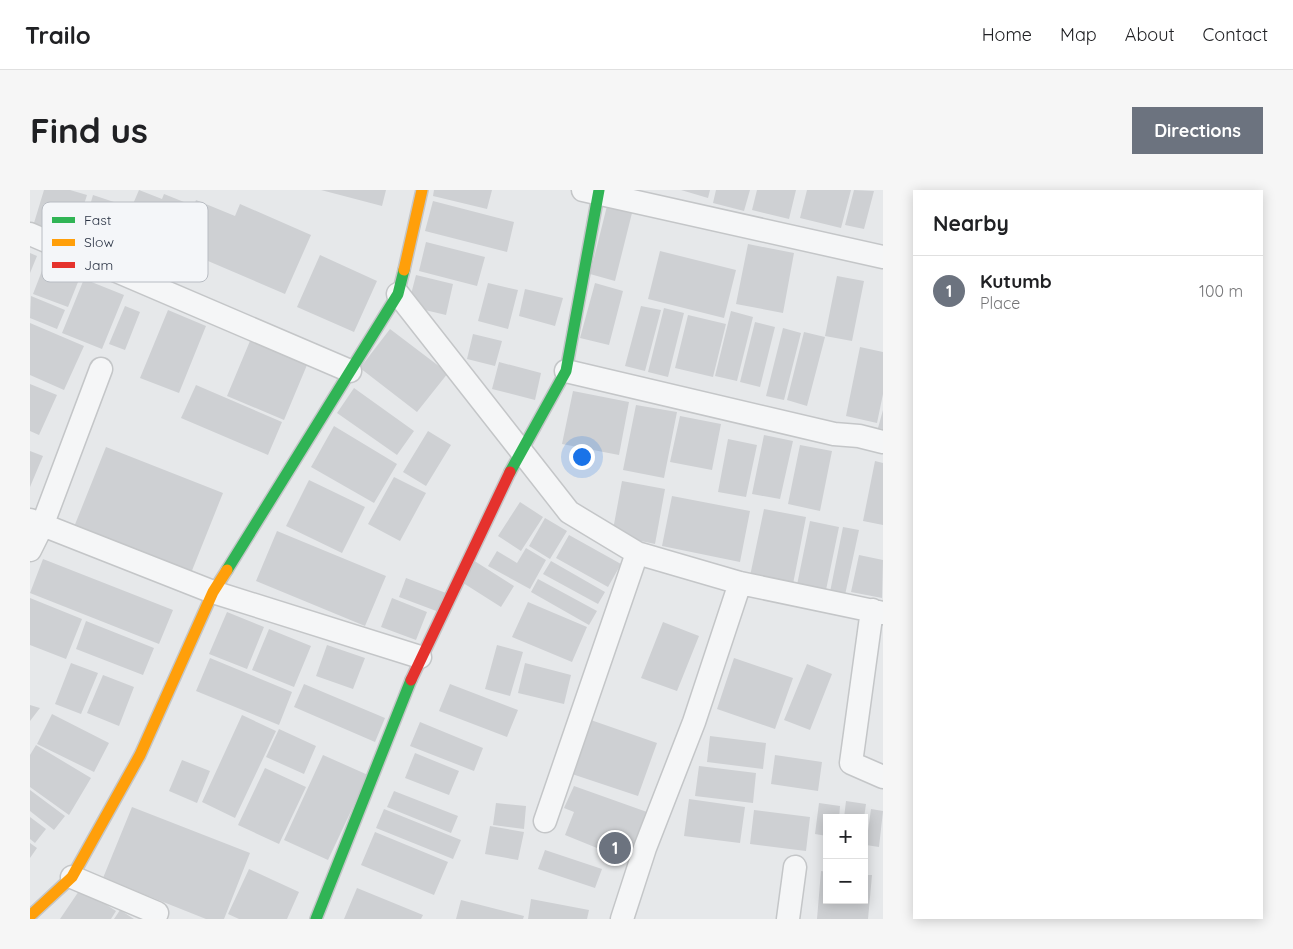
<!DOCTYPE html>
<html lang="en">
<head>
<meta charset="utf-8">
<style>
  :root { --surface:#fff; --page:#f6f6f6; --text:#202124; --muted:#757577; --line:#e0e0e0; --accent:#6c737f }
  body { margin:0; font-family:Quicksand,sans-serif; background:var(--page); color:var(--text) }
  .controls { position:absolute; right:15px; bottom:15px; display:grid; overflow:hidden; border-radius:0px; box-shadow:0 2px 12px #0003 }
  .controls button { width:45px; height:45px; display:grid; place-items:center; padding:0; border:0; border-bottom:1px solid var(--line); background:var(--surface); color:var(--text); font:25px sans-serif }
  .you { position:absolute; left:551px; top:266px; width:18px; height:18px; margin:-12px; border:4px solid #fff; border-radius:50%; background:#1a73e8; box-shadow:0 0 0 8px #1a73e833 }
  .badge { display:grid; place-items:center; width:32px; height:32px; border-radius:50%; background:var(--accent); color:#fff; font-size:16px; font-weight:700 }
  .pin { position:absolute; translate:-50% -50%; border:2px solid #fff; box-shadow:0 1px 5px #0006 }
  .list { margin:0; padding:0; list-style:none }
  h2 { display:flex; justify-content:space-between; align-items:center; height:65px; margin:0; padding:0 20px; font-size:21px }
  h2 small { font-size:16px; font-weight:400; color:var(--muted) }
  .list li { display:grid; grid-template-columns:32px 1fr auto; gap:15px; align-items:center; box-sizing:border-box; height:70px; padding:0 20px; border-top:1px solid var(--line) }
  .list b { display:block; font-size:19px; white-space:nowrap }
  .list p { margin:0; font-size:16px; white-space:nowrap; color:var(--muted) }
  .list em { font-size:16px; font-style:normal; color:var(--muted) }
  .map { position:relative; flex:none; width:853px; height:729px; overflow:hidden; border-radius:0px }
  header { display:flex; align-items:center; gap:30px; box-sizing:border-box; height:70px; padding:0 25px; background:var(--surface); border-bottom:1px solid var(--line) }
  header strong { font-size:24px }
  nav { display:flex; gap:28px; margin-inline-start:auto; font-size:18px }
  .intro { display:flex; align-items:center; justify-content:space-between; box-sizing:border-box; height:120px; padding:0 30px }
  h1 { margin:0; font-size:35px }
  .button { padding:12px 22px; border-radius:0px; background:var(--accent); color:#fff; font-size:18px; font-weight:700 }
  main { display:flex; gap:30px; padding:0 30px }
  aside { flex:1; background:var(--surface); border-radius:0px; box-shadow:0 2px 12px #0003 }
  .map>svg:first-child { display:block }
  .building { fill:#ced0d3 }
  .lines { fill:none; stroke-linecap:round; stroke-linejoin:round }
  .street-casing { stroke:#c4c6c8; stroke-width:25 }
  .fast-casing { stroke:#c4c6c8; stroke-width:14 }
  .slow-casing { stroke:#c4c6c8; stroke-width:14 }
  .jam-casing { stroke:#c4c6c8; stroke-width:14 }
  .street { stroke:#f5f6f7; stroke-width:22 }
  .fast { stroke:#30b455; stroke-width:11 }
  .slow { stroke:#ff9f0a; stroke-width:11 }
  .jam { stroke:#e5322d; stroke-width:11 }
  .key { fill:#f4f6f9; stroke:#b8bcc3; stroke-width:1 }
  .key-label { font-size:14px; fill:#2b3445 }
</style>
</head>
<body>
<header>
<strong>Trailo</strong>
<nav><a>Home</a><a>Map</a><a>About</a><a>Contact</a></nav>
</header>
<div class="intro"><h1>Find us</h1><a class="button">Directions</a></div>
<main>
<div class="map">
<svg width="853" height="729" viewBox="0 0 853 729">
  <rect width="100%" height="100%" fill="#e6e8ea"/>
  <path class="building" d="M14,0H40L57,5L44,46L4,33Z
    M109,0L132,9L134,4L164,16L166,10L205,26L210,14L281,45L255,104L94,35Z
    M291,0H356L352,16Z
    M404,0H462L457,19L403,6Z
    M651,0H680L678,8Z
    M686,0H720L714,21L683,13Z
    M727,0H766L759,29L722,20Z
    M777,0H821L811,38L770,28Z
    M824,0L844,1L834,39L815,35Z
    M63,5L96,16L81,63L49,53Z
    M403,11L484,32L477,62L395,41Z
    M577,16L602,23L585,91L560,84Z
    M396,52L455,67L447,96L389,81Z
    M718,54L764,63L753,123L706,114Z
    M630,61L706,80L694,128L618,109Z
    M0,63L7,66L0,83Z
    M290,65L347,91L324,142L267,117Z
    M15,73L50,87L38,117L3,104Z
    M386,85L423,94L416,125L378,116Z
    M807,86L834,91L822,151L795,146Z
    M54,89L94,105L72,159L32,143Z
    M458,93L488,100L478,139L448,131Z
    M565,93L593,101L579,155L550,148Z
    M495,99L533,108L525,136L489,126Z
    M1,106L35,120L27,139L0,128Z
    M95,116L110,122L95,160L79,154Z
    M611,116L631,120L615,181L595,176Z
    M634,118L654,123L638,187L618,182Z
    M138,120L176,136L149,203L110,188Z
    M701,121L723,127L707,191L685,186Z
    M658,125L696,134L683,187L645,178Z
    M725,132L745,137L730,197L710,192Z
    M0,133L54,156L34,200L0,185Z
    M753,138L771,143L754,210L736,206Z
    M360,139L418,183L387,222L330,178Z
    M774,142L795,147L777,216L757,210Z
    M443,144L472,151L465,176L437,169Z
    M220,151L277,175L254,230L197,206Z
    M830,157L853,162V204L847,233L816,226Z
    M469,172L511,183L505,210L462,199Z
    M0,194L27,205L9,245L0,241Z
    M166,195L252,232L238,265L151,228Z
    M324,198L384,241L367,265L307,223Z
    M543,201L599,212L589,265L532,254Z
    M606,215L647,222L634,288L593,280Z
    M853,220V239L848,238Z
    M650,226L691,234L682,280L640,272Z
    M304,236L367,274L344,313L281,277Z
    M398,241L421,255L396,296L373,282Z
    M734,245L763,251L750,309L722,304Z
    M698,249L727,255L716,307L688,302Z
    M770,255L802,261L790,321L758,314Z
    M76,257L193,303L161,383L44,337Z
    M0,261L13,266L0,297Z
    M845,271L853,273V335L833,331Z
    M364,287L396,303L370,351L338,334Z
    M279,290L335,317L312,363L256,336Z
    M592,291L635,299L625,354L582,345Z
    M642,306L720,321L710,372L632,356Z
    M490,312L513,327L491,361L468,346Z
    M734,319L776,327L763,394L720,386Z
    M515,328L537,341L520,369L499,356Z
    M780,331L809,337L796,400L767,395Z
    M813,337L829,340L815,405L800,402Z
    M247,341L356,386L335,436L226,391Z
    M539,345L591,374L578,397L526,368Z
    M496,358L516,370L500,399L458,376L467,361L487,373Z
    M829,365L853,370L852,408L821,402Z
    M13,369L143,420L129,454L0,403Z
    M443,370L484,396L471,417L430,391Z
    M521,371L575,402L568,414L513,384Z
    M376,388L416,403L409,422L369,407Z
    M508,389L567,421L559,435L501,402Z
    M0,408L52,429L36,469L0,455Z
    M362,408L397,422L386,450L351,437Z
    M498,412L557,437L542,472L482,447Z
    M197,422L234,437L217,479L179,464Z
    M56,431L124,458L113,485L46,459Z
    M633,432L669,446L647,501L611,488Z
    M239,439L281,456L264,497L222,480Z
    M297,455L335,468L323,499L286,486Z
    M467,455L493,462L480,506L455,499Z
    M180,468L262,502L249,535L166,501Z
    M704,468L763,488L745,539L687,519Z
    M41,473L68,483L51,524L25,514Z
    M495,473L541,485L534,514L488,503Z
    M777,474L802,484L780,540L754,530Z
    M73,485L104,497L89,536L57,523Z
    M274,494L355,528L345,552L264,517Z
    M420,494L488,520L477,547L409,521Z
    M0,515L10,518L0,531Z
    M22,524L79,553L64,582L7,554Z
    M212,525L246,541L205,628L172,612Z
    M555,528L627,553L608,606L536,582Z
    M390,532L453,558L444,581L380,556Z
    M249,539L286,556L274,584L236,567Z
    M680,546L736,553L733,579L677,572Z
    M6,555L61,588L39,625L0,597V565Z
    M385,563L429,581L419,605L375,588Z
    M293,565L338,585L298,670L254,650Z
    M745,565L792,572L788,601L741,594Z
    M152,570L180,581L167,613L139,601Z
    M669,576L726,583L723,613L665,606Z
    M235,578L276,597L249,654L208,635Z
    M544,596L617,622L599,671L535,645L544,622L534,618Z
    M0,600L35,626L24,640L0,621Z
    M364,601L428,626L421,643L357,617Z
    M659,609L715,617L710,653L654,646Z
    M816,611L836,614L834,628H814Z
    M466,613L496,616L494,639L463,635Z
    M789,613L810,616L809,628H797V646L785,644Z
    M102,617L220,663L194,729H176L73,688Z
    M354,619L431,650L423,669L346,638Z
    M841,619L853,621L849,657L836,655Z
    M724,620L780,627L776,661L720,654Z
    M0,627L16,639L5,653L0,649Z
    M460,636L494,642L488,670L455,664Z
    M345,642L418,672L404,705L331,675Z
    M0,653L7,658L0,668Z
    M515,660L572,679L565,698L508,679Z
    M219,679L269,702L257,729H209L198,724Z
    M791,681L797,682V710H834V685H842L838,729H787Z
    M51,698L86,721L81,729H30Z
    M327,698L393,725L391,729H314Z
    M501,709L559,720L557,729H498Z
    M431,710L494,726L493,729H426Z
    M90,720L104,729H84Z"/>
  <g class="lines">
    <g class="street-casing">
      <path id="street" d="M553,0L853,67
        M0,44L320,181
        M368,104L539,322L607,363L710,393L853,423
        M536,181L804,244L829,246L853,252
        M0,330L183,402L390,467
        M0,360L12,336L71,179
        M842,420L821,573L853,587
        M515,631L607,363
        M42,687L127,723
        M592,729L615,658L664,532L710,393
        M758,729L765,677"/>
    </g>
    <g class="fast-casing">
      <path id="fast" d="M480,282L536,181L569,0
        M197,380L368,104L374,80
        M286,729L381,490"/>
    </g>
    <g class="slow-casing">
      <path id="slow" d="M374,80L392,0
        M0,726L42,687L110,565L183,402L197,380"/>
    </g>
    <g class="jam-casing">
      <path id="jam" d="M381,490L480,282"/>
    </g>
    <use href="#street" class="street"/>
    <use href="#fast" class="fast"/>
    <use href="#slow" class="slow"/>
    <use href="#jam" class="jam"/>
  </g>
  <rect x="12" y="12" width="166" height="80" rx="8" class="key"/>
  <rect x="22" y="27" width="23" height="6" fill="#30b455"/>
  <rect x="22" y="49" width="23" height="7" fill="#ff9f0a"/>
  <rect x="22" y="72" width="23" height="6" fill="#e5322d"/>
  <g class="key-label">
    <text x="54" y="35">Fast</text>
    <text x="54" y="57">Slow</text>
    <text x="54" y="80">Jam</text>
  </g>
</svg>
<div class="controls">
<button>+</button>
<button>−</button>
</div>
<div class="you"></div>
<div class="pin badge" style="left:585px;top:658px">1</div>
</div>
<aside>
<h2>Nearby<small></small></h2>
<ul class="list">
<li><span class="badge">1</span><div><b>Kutumb</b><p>Place</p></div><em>100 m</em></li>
</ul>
</aside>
</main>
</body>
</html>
